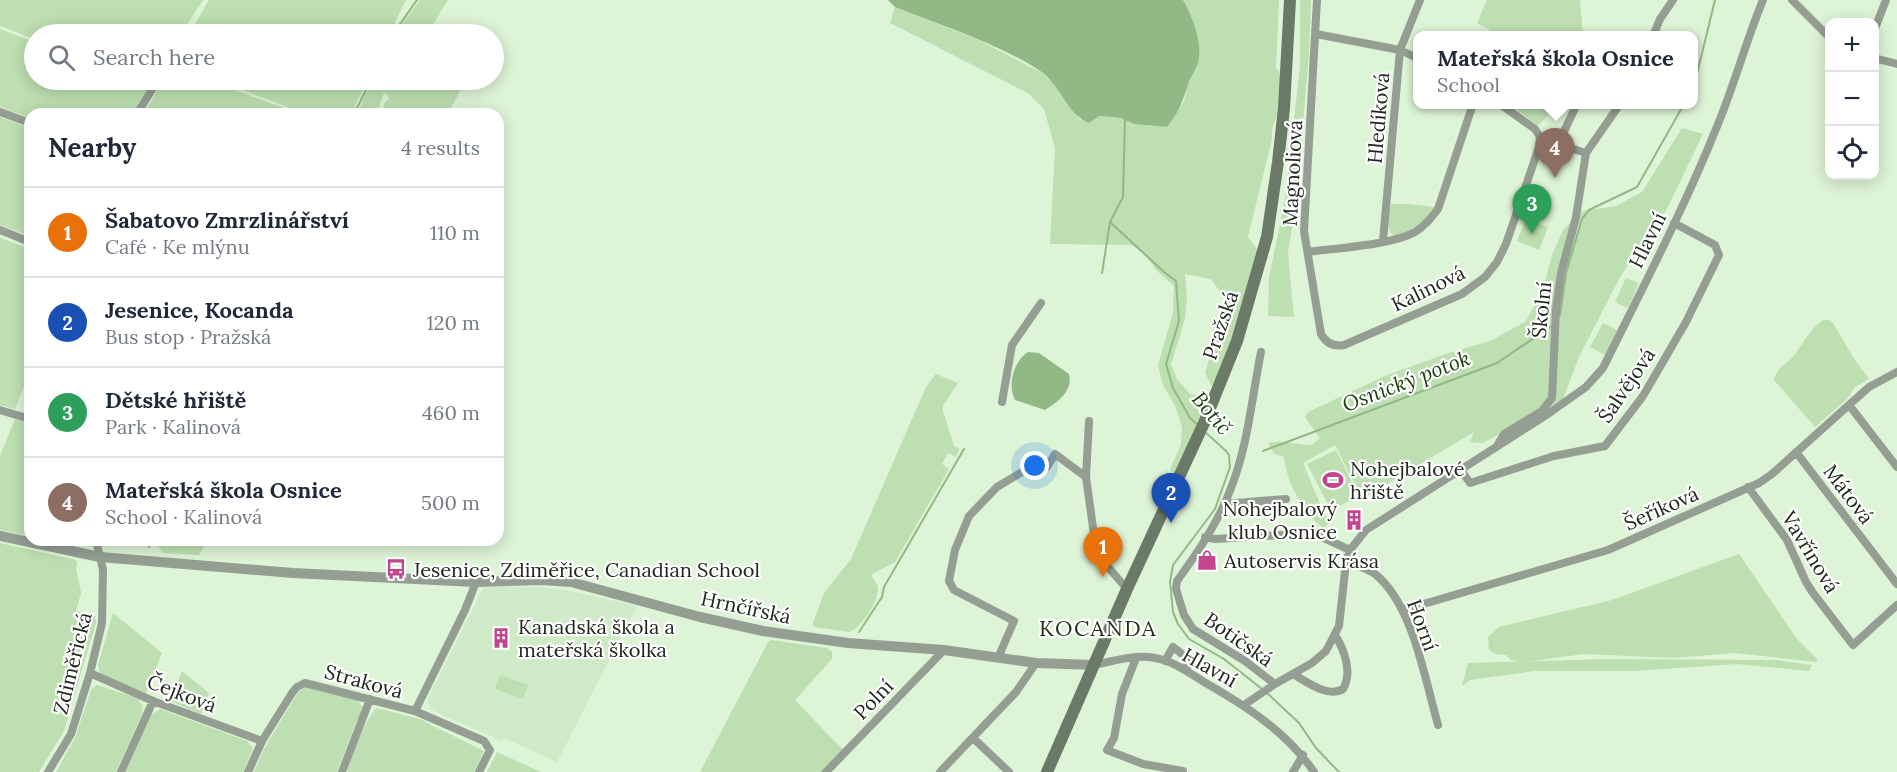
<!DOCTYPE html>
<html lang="en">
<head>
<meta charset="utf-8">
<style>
  :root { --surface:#fff; --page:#f2f2f3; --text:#1f2937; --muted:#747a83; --line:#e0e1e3; --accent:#c4448f }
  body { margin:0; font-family:Lora,serif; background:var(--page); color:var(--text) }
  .controls { position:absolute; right:18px; top:18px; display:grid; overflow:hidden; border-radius:12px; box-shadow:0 3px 15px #0003 }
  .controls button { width:54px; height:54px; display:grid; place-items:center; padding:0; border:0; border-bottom:2px solid var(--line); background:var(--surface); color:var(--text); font:30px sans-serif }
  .you { position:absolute; left:1035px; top:466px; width:21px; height:21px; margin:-15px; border:4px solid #fff; border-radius:50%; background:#1a73e8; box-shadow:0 0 0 9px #1a73e833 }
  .badge { display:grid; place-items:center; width:39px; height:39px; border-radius:50%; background:var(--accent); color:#fff; font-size:20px; font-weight:700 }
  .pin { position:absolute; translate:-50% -50px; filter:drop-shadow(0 2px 3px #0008) }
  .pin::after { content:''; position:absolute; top:32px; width:21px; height:18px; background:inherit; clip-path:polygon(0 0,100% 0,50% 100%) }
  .popup { position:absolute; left:1413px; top:31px; width:285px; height:78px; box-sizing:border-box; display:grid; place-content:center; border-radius:12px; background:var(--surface); filter:drop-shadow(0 2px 4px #0005); font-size:20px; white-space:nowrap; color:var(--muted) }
  .popup b { font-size:22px; color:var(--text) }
  .popup::after { content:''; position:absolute; left:50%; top:100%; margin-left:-12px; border:12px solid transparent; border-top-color:var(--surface) }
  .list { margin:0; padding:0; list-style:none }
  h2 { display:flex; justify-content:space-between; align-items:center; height:78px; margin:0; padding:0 24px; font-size:26px }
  h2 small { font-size:20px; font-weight:400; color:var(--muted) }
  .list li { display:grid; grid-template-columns:39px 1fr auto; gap:18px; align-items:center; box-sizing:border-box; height:90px; padding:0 24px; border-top:2px solid var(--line) }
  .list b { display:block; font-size:22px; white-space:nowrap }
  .list p { margin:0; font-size:20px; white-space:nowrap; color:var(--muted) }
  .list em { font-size:20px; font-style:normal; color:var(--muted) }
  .icon { flex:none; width:33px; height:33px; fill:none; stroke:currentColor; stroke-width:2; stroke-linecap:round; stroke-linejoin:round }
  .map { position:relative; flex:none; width:1897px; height:772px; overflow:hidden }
  .search { position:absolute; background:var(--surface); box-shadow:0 3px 15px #0003; left:24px; top:24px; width:480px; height:66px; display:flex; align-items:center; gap:15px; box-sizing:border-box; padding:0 21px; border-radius:33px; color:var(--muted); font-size:22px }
  .panel { position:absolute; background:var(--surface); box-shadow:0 3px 15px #0003; left:24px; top:108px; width:480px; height:438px; border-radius:18px }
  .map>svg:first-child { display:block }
  .built { fill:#cfeac7 }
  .green { fill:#bddfb1 }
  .water { fill:#92b885 }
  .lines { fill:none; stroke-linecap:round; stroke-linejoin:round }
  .stream { stroke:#92b885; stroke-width:2 }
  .minor { stroke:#959e92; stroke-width:8 }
  .tertiary { stroke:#959e92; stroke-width:10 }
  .secondary { stroke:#6b7967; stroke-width:12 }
  .labels { text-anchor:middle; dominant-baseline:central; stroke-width:4.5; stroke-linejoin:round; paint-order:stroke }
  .street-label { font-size:20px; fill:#20281d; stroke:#fff }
  .poi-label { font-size:20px; fill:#20281d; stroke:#fff; text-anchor:start }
  .water-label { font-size:21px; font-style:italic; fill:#1b3f0a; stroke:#fff }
  .quarter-label { font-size:22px; letter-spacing:1.5px; fill:#1f3019; stroke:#fff }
</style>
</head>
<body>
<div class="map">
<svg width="1897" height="772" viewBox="0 0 1897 772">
  <rect width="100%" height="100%" fill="#def4d6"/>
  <path class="built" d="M484,587H543L566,590L637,606L557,762L504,738L502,741L436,712L430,709L428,703V698Z"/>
  <path class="green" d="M0,0H203L181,34H34V39L0,26Z
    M209,0H406L389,34H189Z
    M420,0H448L427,34H394Z
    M1183,0H1279L1276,69L1279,71C1281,81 1282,95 1280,106C1277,118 1271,126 1272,139L1248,237L1259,252L1243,311L1214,390L1205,373L1226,300L1211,279L1185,274L1187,300L1185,319L1171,364L1177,379L1190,394L1203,396L1208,403L1175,474L1170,469L1181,445L1182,428L1176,408L1163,385L1158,365L1173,313L1174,286L1156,270L1146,255L1132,245L1050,244L1055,148L1044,109L1028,93L890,23L895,7L979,40L1042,73L1053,82L1080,120L1099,116L1121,118L1134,124L1167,127L1184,101L1188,84L1197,65Z
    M1300,0H1311L1309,55L1296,202L1288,253L1294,317L1268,316L1269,277L1285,200L1300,66Z
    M1487,0H1580L1583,35H1499L1477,23Z
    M0,29L34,42V80H139L152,85L134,114H30V118L0,107Z
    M163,80H207L287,109L285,113L288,114H144Z
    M217,80H368L351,114H297L290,108Z
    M372,80H453L460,85L461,89L448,114H383L384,104L389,98L386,92L383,95L377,114H357Z
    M1511,105H1557L1538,126Z
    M0,117L30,128V236L0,225Z
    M1682,128L1703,134L1667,209L1620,277L1579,357L1563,399L1483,443L1470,442L1474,432L1362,499L1335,445L1303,463L1323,511L1330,522L1323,529C1304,511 1286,483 1284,457L1274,454L1268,443C1280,439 1298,445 1312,445L1320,438L1305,417L1308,412L1387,375L1449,353L1490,341L1525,322L1542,293L1552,255L1563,230L1583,211L1616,206L1642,192Z
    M1391,204H1409L1434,207C1424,223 1412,230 1395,236C1384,229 1389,215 1391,204Z
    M1526,219L1548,227L1539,250L1517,241Z
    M0,238L30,249V372L15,409L0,405Z
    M1626,278L1639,283L1628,308L1615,302Z
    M1823,320H1829L1833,323L1853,357L1869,379L1855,387L1847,399L1815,427L1774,380C1777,366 1788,364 1795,354C1804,342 1810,329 1823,320Z
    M1603,323L1617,330L1605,355L1590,347Z
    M936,374L958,383L943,406V411L954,446L960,449L956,457L948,453L942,464L949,469L895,562L871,575C873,579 877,582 878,588C879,601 861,629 849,632L814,627L813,623L824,593L851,559L926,387Z
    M15,419L30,423V536L0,530V456Z
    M1336,450L1359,496L1331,510L1307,464Z
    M159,540H207L199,555L163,553L158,546Z
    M0,543L76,560L78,567H76L81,593L76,611L95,616L96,623L64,731L39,772H0Z
    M1739,554L1797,639L1818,660L1816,662L1735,653L1673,658L1584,654L1524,662L1511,660L1506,655L1495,654L1489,650L1488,637L1499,627L1612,600Z
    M113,613L162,653L146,693L104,676L99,672L98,665Z
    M771,640L827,648L832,652V659L795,700L844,751L823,772H700L768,642Z
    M1607,659L1777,660L1812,665L1809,671L1737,664L1635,671H1534L1470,680L1462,686L1468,663Z
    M182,671L209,693L201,714L170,701Z
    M500,675L528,685L523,699L495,689Z
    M97,685L137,698L143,706L142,714L116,772H56L75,738L91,690Z
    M305,687L358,700L362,707L359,719L356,722L337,772H254L264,749L297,694Z
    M377,708L423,720L431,725L484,751L474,772H347C353,756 365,717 377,708Z
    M160,709L247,741L253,748L243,772H126L151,715Z
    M497,752L541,772H487Z"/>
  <path class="water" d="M888,0H1183C1193,18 1203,43 1198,63C1195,71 1190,78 1188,85C1181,105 1180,110 1167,127L1134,124L1121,118L1099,116L1089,123C1068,115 1061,87 1043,73C1001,44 942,26 895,7Z
    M1028,352L1039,353L1069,374C1073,391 1059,401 1045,410L1015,400C1007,384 1014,361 1028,352Z"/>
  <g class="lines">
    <path class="stream" d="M393,34L417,0
      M1693,90L1715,0
      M354,114L371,80
      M1125,119L1123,197L1110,222L1164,272L1176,281L1179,321L1166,364L1173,388L1190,418L1199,426
      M1102,273L1110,222
      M1560,315L1566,273L1582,219L1589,210L1637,187L1684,104
      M1205,432L1226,451L1229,455L1230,467L1215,509L1173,565L1170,582L1173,612L1178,624L1189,639L1224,659L1262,689
      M1263,451L1497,363L1553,325
      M149,547L152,540
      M859,632L882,597L884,587L964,449
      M1267,693L1299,723L1316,748L1339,772"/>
    <path class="minor" d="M1317,0L1304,231L1321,334C1326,343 1333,347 1344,345L1462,294L1485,277L1497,262L1506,244L1539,147L1540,137L1535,129L1500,104
      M1792,0L1830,38
      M1874,31L1886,0
      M1316,34L1400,50L1417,58
      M1653,36L1660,19L1673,0
      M1874,58L1897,64
      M1577,104L1558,144L1586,153L1620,104
      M0,112L30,123
      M137,114L158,80
      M0,230L30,242
      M1383,241L1400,50L1420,0
      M1308,252C1336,248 1392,245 1415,232C1425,226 1431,218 1438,209L1473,104
      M1261,352C1252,397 1248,445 1231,488C1219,521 1198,552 1177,581L1176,589L1184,615L1193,629L1245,661L1275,684
      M1002,402L1012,345L1041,303
      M1849,405L1897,467
      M0,410L30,419
      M1089,421L1086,477L1095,542L1108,567L1127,589
      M1498,444L1504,434L1542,411L1552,398L1556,309L1561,273L1576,217L1586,153
      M1796,452L1897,584
      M1461,470L1470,483L1554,456L1605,446L1643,396L1686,322L1719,255L1715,245L1674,223
      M1748,487L1787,540L1806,582L1813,593L1853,645L1897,605
      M1224,504L1286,499
      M1205,537L1215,539L1313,533L1350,550
      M1346,562C1356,565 1367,568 1375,574C1413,604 1425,680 1438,725
      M1403,610L1608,550L1759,483L1772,474L1869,387L1897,372
      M998,658L1014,621L954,590L949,581L955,550L969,516L997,487L1022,472L1047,467L1055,454L1086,477
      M1136,658L1122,694L1114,738L1107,750L1143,764L1183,771
      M1165,661L1173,647C1183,654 1188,658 1187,671
      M1095,665C1112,661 1137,654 1155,658C1173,661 1188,672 1204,682C1246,706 1287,732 1314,772
      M90,673L153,701L262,741
      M1293,674C1307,682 1328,698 1343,689C1353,673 1344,649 1335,635
      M1244,705L1275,684L1312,663L1326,651L1339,626L1346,562L1350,550L1366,530L1545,416L1586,387L1603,368C1643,287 1685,207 1718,124C1735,83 1746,41 1763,0
      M415,711L465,610L476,582
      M973,738L1009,772
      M48,772L71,734L90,673L102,623L103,570L96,540
      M121,772L153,701
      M248,772L262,741L292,693L297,687L305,683L415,711L484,741L490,750L479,772
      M342,772L370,699
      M826,772L944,650
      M940,772L1016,692L1036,663
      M1293,772L1303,755"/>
    <path class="tertiary" d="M0,536L100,557L293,573L476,582L541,580L571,582L700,617L763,631L848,643L944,650L1036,663L1095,665"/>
    <path class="secondary" d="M1047,772L1127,589L1204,423L1237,341L1267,237L1278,162L1284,108L1290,0"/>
  </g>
  <defs>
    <g id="stadium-bare" transform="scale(1.62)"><path d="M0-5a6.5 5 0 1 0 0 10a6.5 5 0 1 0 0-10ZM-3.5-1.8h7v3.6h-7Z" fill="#c4448f" stroke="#fff" stroke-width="2.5" paint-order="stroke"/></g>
    <g id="building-bare" transform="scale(1.62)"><path d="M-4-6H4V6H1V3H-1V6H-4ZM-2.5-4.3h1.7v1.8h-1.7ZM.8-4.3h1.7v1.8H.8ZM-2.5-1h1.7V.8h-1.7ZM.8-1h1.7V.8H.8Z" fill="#c4448f" stroke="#fff" stroke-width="2.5" paint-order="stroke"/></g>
    <g id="shop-bare" transform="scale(1.62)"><path d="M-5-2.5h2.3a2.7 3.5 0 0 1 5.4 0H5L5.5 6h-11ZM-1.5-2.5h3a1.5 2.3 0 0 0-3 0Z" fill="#c4448f" stroke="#fff" stroke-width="2.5" paint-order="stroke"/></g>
    <g id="bus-bare" transform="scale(1.62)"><path d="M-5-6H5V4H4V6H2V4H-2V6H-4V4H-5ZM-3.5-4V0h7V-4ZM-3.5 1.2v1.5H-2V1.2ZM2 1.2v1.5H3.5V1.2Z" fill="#c4448f" stroke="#fff" stroke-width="2.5" paint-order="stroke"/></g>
  </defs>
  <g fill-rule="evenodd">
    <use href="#stadium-bare" x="1333" y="480"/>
    <use href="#building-bare" x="1354" y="520"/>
    <use href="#shop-bare" x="1207" y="560"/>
    <use href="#bus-bare" x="396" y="569"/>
    <use href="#building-bare" x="501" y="638"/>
  </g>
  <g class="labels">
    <g class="street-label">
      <text transform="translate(1378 118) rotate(-85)">Hledíková</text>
      <text transform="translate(1292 173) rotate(-87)">Magnoliová</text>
      <text transform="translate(1647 240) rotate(-64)">Hlavní</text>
      <text transform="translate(1428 288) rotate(-26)">Kalinová</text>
      <text transform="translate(1541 310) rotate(-84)">Školní</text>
      <text transform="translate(1220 325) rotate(-71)">Pražská</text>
      <text transform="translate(1626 385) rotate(-56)">Šalvějová</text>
      <text transform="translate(1849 494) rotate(53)">Mátová</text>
      <text transform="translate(1661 508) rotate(-24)">Šeříková</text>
      <text transform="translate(1811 552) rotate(59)">Vavřínová</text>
      <text transform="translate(746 607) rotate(12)">Hrnčířská</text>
      <text transform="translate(1423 625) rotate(70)">Horní</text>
      <text transform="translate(1239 639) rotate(35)">Botičská</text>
      <text transform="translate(72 663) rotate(-76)">Zdiměřická</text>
      <text transform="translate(1210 667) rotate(29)">Hlavní</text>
      <text transform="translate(364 681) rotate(15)">Straková</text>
      <text transform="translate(182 693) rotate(21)">Čejková</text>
      <text transform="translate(873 699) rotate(-46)">Polní</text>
    </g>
    <g class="poi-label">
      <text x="1350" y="468">Nohejbalové<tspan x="1350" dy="23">hřiště</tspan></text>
      <text x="1337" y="508" text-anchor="end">Nohejbalový<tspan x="1337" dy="23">klub Osnice</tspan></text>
      <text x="1224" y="560">Autoservis Krása</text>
      <text x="413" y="569">Jesenice, Zdiměřice, Canadian School</text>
      <text x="518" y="626">Kanadská škola a<tspan x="518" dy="23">mateřská školka</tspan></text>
    </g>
    <g class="water-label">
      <text transform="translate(1406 381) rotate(-21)">Osnický potok</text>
      <text transform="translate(1212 413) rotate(50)">Botič</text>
    </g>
    <g class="quarter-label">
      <text x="1098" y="628">KOCANDA</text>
    </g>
  </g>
</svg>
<div class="controls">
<button>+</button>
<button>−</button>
<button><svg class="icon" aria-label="locate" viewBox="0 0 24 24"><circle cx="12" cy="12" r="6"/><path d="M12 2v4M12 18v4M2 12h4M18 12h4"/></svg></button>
</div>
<div class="you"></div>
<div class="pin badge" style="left:1103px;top:577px;background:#e8710a">1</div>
<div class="pin badge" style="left:1171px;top:523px;background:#1a4fb4">2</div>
<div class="pin badge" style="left:1532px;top:234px;background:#2e9e5b">3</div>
<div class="pin badge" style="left:1555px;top:178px;background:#8d6e63">4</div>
<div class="popup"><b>Mateřská škola Osnice</b>School</div>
<div class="search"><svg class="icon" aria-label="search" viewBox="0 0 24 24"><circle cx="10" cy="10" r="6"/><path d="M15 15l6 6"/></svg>Search here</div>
<section class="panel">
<h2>Nearby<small>4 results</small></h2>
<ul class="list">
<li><span class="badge" style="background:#e8710a">1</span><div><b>Šabatovo Zmrzlinářství</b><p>Café · Ke mlýnu</p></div><em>110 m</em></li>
<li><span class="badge" style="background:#1a4fb4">2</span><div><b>Jesenice, Kocanda</b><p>Bus stop · Pražská</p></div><em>120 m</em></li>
<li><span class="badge" style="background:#2e9e5b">3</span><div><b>Dětské hřiště</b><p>Park · Kalinová</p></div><em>460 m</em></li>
<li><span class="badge" style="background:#8d6e63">4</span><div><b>Mateřská škola Osnice</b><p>School · Kalinová</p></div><em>500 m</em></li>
</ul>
</section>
</div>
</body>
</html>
